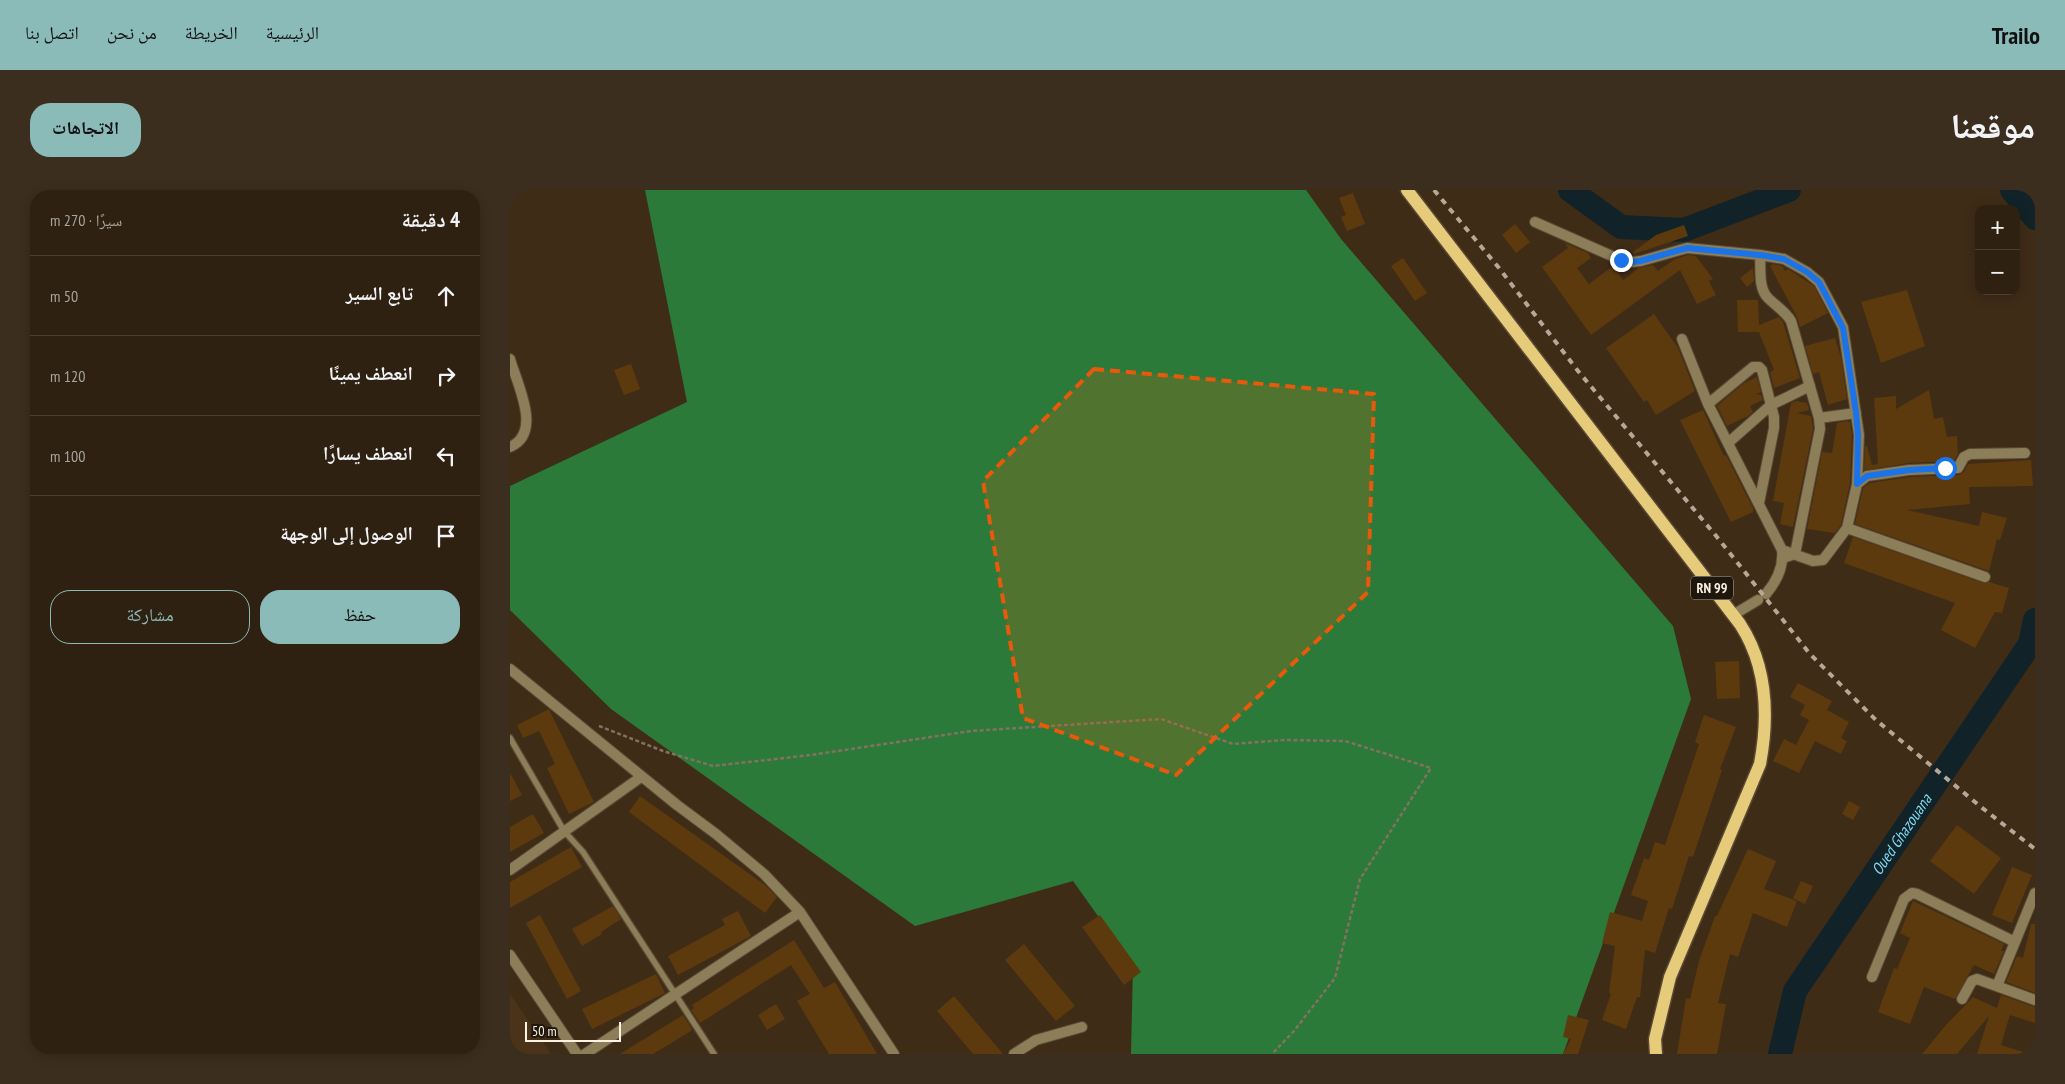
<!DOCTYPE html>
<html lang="ar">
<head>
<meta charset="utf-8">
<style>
  :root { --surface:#2f2111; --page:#3b2e1f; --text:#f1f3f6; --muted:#a7a39f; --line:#4a3e31; --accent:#8bbbb9 }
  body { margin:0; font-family:"PT Sans Narrow","Noto Naskh Arabic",sans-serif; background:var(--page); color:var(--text); direction:rtl }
  .controls { position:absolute; right:15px; top:15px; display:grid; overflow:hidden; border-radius:10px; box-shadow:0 2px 12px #0003 }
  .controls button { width:45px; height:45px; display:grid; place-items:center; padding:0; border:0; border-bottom:1px solid var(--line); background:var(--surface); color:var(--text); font:25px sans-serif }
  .scale { position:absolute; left:15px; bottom:12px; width:96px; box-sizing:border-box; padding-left:5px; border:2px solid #fdf1e4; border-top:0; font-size:14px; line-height:18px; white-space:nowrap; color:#fdf1e4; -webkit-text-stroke:4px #1f170e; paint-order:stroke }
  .stop { position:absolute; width:15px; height:15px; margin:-11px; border:4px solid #1a73e8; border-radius:50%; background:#fff }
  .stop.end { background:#1a73e8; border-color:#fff; box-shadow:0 1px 5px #0008 }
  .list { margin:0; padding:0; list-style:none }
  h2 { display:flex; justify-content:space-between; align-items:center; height:65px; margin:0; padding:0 20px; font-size:21px }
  h2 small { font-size:16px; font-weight:400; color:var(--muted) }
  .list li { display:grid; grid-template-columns:32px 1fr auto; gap:15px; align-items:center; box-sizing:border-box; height:80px; padding:0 20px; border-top:1px solid var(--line) }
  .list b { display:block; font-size:19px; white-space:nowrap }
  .list em { font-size:16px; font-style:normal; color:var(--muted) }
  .actions { display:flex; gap:10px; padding:15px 20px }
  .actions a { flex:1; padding:11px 0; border:1px solid var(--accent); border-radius:20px; text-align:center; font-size:18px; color:var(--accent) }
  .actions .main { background:var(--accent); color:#111 }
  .icon { flex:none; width:28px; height:28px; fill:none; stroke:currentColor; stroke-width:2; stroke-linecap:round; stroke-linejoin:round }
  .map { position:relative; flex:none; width:1525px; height:864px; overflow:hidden; direction:ltr; border-radius:20px }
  header { display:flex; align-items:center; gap:30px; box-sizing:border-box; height:70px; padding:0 25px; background:var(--accent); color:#111 }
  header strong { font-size:24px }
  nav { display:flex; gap:28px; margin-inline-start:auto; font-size:18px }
  .intro { display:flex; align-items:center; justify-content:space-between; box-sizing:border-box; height:120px; padding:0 30px }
  h1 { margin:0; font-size:35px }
  .button { padding:12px 22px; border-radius:20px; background:var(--accent); color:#111; font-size:18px; font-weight:700 }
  main { display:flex; gap:30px; padding:0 30px }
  aside { flex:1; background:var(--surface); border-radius:20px; box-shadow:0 2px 12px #0003 }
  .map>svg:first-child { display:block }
  .built { fill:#4b3319 }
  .forest { fill:#2b7a39 }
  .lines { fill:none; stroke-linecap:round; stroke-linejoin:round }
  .river { stroke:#112328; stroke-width:24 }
  .building { fill:#5c3a0d }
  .service-casing { stroke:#5a4834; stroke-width:8 }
  .minor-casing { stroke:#5a4834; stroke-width:12 }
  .primary-casing { stroke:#5a4834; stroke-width:15 }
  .path { stroke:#837260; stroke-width:2.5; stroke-dasharray:4 2.5; stroke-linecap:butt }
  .service { stroke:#8b7e58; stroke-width:5.5 }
  .minor { stroke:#8b7e58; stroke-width:10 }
  .primary { stroke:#e6cc7a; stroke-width:12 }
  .rail { stroke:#b6a898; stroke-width:4; stroke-dasharray:6 6; stroke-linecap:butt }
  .route { stroke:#1a73e8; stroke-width:6 }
  .marked { fill:#e8590c; fill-opacity:0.2; stroke:#e8590c; stroke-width:4; stroke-dasharray:10 6; stroke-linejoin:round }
  .labels { text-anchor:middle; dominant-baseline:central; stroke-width:5; stroke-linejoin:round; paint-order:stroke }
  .shield { fill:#1f170e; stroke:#bab0a4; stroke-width:1 }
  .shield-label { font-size:14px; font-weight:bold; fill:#fdf1e4 }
  .water-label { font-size:16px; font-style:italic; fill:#80daf3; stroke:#1f170e }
</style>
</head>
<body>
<header>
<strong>Trailo</strong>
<nav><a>الرئيسية</a><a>الخريطة</a><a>من نحن</a><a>اتصل بنا</a></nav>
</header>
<div class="intro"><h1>موقعنا</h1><a class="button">الاتجاهات</a></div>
<main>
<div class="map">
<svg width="1525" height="864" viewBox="0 0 1525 864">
  <rect width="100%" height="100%" fill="#3f2c17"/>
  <path class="built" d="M0,804L41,864H0Z"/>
  <path class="forest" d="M135,0H796L831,49L1163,436L1181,509L1053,864H621L623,775L563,691L405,736L101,519L0,420V296L177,212Z"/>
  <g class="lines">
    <g class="river">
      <path d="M1060,0L1111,37L1174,40L1279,0"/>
      <path d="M1502,0L1525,28"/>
      <path id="s1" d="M1270,864L1285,801L1520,454L1525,430"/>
    </g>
  </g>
  <path class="building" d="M843,3L855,34L837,41L831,27L836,25L829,8Z
    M1005,34L1020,52L1006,63L992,45Z
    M1174,35L1178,46L1124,64L1123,62L1146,45Z
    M1055,53L1078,63L1081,68L1067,78L1079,94L1103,76L1113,90L1129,78L1143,75L1148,81L1165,69L1178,65L1186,66L1203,89L1199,91L1206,105L1187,114L1170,80L1081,145L1032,77L1058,58Z
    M893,68L917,103L905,111L881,76Z
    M1263,74L1272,76L1275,81L1278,79L1304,96L1318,123L1290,137L1287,127L1260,76Z
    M1243,78L1244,91L1237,97L1230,88Z
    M1397,100L1415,156L1371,173L1351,112Z
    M1227,110H1248L1249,135L1269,127L1273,132L1290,188L1264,198L1260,182L1264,180L1249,142H1228Z
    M1144,124L1168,158L1185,201L1146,225L1137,210L1134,212L1096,158Z
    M1325,148L1331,168L1337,209L1318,215L1309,182L1303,184L1295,156Z
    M121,174L130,199L114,205L104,180Z
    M1247,187L1251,202L1246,204L1251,205L1253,210L1240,216L1243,222L1238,226L1217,236L1207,216L1234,193Z
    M1419,200L1424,229L1433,227L1437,247L1447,246L1448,264L1444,271L1399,273L1354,280L1355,256H1357L1362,275L1368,274L1364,208L1386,206V219Z
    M1286,211L1297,213L1299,220L1287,223L1301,226L1303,239L1283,337L1270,334L1274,313L1263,311L1281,213Z
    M1193,220L1214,266L1216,265L1243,318V322L1221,332L1170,230Z
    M1336,231L1340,232L1342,245L1340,293L1331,335L1325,343L1297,339L1312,262L1322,263L1327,233Z
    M1521,270L1523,296L1459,297L1460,314L1397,320L1469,336L1472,322L1497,328L1490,350L1487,349L1479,381L1345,334L1353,298L1360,293L1400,287L1449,285L1454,282L1458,274Z
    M1343,347L1473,393L1479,392L1499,398L1492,423L1485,422L1465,458L1431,440L1445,413L1334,373Z
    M1229,471L1230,508L1207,509L1205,472Z
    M1288,493L1322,511L1317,520L1339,532L1331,548L1337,551L1331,564L1305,551L1289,583L1263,571L1274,549L1286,555L1299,530L1290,525L1295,515L1280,507Z
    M39,519L84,612L59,624L37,578L45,574L29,541L13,548L7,535Z
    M1194,525L1226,537L1210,579L1212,580L1183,667L1179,666L1162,719L1159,718L1145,763L1135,760L1130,807H1127L1116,839L1092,830L1101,804L1099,803L1105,756L1092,753L1100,722L1132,731L1138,711L1121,705L1134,668L1139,670L1145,652L1155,655L1189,554L1185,552Z
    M0,583L12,605L0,611Z
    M130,606L255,695L267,707L255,723L119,622Z
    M1339,611L1350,617L1343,630L1332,624Z
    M23,624L34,643L0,662V637Z
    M1447,635L1491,668L1464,704L1420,671Z
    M61,657L72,677L0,718V692Z
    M1238,659L1266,671L1254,699L1287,711L1277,737L1243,723L1228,767L1220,764L1208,813L1216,814L1207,864H1167L1176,808L1180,809L1189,771L1205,726H1207Z
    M1502,677L1522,685L1502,733L1482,725Z
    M1291,691L1303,696L1295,714L1283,708Z
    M1403,711L1494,754L1491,761H1494L1484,784L1464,775L1445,809L1414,797L1400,834L1368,822L1384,778L1387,779L1400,748L1390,743Z
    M103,716L111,729L91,742L92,744L72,756L62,739Z
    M228,721L241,746L168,785L158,766L215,735L212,729Z
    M30,725L71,801L57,809L16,733Z
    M590,725L631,782L614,795L572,737Z
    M1521,734H1525V803L1496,792L1507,766L1513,768Z
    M284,750L314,798L325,792L367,864H319L287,811L300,804L281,775L190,833L181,820L184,818L182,815Z
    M514,754L565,816L546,831L495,770Z
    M146,784L155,803L82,839L72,819Z
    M1491,805L1525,817V833L1500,825L1491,855L1513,862V864H1467L1479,826L1447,864H1412L1436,835L1463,807L1487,818Z
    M444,806L493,864H463L427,821Z
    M266,814L275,829L257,840L248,825Z
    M173,825L182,839L181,841L143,864H110Z
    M1058,825L1079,830L1068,864H1053L1061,849L1053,847Z"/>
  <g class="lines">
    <g class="service-casing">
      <path id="service" d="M0,548L54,641L73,662L204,864"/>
    </g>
    <g class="minor-casing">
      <path id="minor" d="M1025,32L1111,70L1122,72L1131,71L1177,58L1250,65L1274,69L1297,82L1309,92L1333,137L1349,245L1347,294L1337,338L1313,370L1303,371L1272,360
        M1250,65C1251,79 1248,98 1258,108C1266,116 1275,121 1281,131L1309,228L1310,239L1285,364L1273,368
        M1172,149L1198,214L1272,360C1274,377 1267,391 1256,404
        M0,169C7,194 33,243 0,257
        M1198,214L1243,177H1249L1252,180L1264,227V238L1249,313
        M1309,228L1346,223
        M1218,253L1261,215L1300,196
        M1347,294L1357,286L1399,280L1448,278L1454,267L1460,264L1515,263
        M1337,338L1475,387
        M1223,425L1248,410
        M0,479L167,615L206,644L254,684L290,722L384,864
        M0,680L131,587
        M0,765L67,864
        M1362,787L1394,709L1402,703L1407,704L1505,752
        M1487,796L1525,703
        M1452,809L1462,791L1467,789L1525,810
        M75,864L290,722
        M504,864L526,850L572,837"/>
    </g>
    <g class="primary-casing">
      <path id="primary" d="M897,0L1230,434C1258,477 1259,526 1250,574L1160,787L1145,849L1146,864"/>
    </g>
    <path class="path" d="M89,536L153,561L203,576L301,565L461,541L651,529L723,554L774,550L835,551L921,578L850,689L825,788L784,841L762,864"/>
    <use href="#service" class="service"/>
    <use href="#minor" class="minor"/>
    <use href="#primary" class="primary"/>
    <path class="rail" d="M924,0L989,78L1068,181L1207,347L1300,464L1366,530L1471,617L1525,659"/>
  </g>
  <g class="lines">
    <path class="route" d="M1111,70L1122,72L1130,71L1177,58L1250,65L1274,69L1297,82L1309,92L1333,138L1346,222L1348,245L1347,294L1357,286L1399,280L1435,278"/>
  </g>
  <path class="marked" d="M584,179L864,204L858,402L666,585L513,528L473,291Z"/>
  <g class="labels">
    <rect class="shield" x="1181" y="386.5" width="42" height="23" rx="4"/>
    <g class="shield-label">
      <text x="1202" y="398">RN 99</text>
    </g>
    <g class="water-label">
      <text stroke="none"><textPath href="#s1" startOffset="254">Oued Ghazouana</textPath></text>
    </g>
  </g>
</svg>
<div class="controls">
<button>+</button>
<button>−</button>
</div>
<div class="scale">50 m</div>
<div class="stop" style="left:1435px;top:278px"></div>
<div class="stop end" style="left:1111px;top:70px"></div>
</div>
<aside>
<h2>4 دقيقة<small>سيرًا · 270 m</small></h2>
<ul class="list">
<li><svg class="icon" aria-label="ahead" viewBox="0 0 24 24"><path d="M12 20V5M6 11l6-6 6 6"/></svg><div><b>تابع السير</b></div><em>50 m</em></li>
<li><svg class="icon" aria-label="right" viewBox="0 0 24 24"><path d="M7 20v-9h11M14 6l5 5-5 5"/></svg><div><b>انعطف يمينًا</b></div><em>120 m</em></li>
<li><svg class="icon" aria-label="left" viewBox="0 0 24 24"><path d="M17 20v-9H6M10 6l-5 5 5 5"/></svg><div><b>انعطف يسارًا</b></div><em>100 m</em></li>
<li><svg class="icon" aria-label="arrive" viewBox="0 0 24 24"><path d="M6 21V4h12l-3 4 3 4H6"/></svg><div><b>الوصول إلى الوجهة</b></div></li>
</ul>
<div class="actions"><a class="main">حفظ</a><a>مشاركة</a></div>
</aside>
</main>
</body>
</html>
